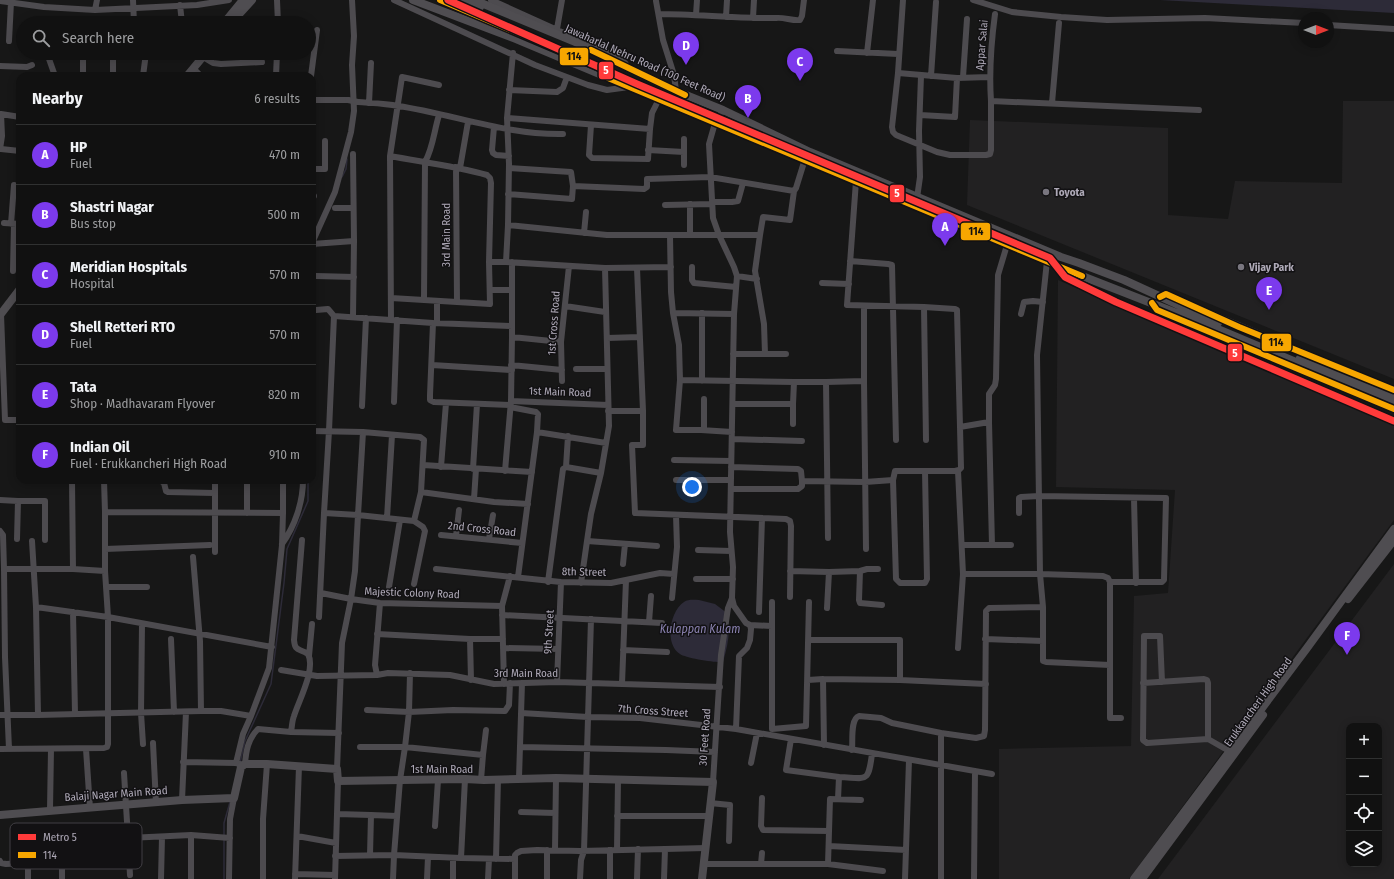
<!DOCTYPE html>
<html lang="en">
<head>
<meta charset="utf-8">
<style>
  :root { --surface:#111; --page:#1e1f1f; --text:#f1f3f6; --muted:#9c9d9f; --line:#303131; --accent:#7c3aed }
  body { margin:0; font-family:"Fira Sans Condensed",sans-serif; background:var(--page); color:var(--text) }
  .controls { position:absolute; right:12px; bottom:12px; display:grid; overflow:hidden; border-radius:8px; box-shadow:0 2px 10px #0003 }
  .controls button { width:36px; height:36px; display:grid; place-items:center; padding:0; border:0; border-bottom:1px solid var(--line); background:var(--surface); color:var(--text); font:20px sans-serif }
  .compass { position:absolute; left:1298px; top:12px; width:36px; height:36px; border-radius:50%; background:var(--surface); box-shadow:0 2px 10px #0003; rotate:90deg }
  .you { position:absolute; left:692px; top:487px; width:14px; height:14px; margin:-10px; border:3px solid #fff; border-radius:50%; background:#1a73e8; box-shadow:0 0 0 6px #1a73e833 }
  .badge { display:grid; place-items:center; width:26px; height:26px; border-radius:50%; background:var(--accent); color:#fff; font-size:13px; font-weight:700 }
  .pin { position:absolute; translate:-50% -33px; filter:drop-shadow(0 1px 2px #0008) }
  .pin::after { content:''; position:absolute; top:21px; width:14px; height:12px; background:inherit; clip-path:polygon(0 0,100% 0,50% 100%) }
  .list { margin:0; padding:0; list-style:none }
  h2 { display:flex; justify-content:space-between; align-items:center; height:52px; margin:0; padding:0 16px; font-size:17px }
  h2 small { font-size:13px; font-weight:400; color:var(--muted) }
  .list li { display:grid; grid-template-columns:26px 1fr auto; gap:12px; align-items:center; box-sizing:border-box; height:60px; padding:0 16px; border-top:1px solid var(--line) }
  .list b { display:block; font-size:15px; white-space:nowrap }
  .list p { margin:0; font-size:13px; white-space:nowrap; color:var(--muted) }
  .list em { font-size:13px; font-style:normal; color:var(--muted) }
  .icon { flex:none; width:22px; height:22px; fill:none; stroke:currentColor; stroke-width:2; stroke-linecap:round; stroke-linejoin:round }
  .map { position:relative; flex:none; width:1394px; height:879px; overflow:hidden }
  .search { position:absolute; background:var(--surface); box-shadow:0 2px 10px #0003; left:16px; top:16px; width:300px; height:44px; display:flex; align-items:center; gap:10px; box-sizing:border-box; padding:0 14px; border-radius:22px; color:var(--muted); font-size:15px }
  .panel { position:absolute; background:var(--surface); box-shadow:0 2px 10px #0003; left:16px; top:72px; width:300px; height:412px; border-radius:12px }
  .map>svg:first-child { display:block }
  .built { fill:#222122; fill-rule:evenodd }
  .water { fill:#2d2b38 }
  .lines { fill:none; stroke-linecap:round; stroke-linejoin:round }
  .stream { stroke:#2d2b38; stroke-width:1.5 }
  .minor { stroke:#4d4b4f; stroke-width:6 }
  .major { stroke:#4f4d51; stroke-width:8 }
  .minor-bridge { stroke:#4d4b4f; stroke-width:6 }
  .bus-1-casing { stroke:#121113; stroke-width:9 }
  .bus-1 { stroke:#f7a600; stroke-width:6 }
  .metro-1-casing { stroke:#121113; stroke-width:10 }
  .metro-1 { stroke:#ff3a3a; stroke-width:7 }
  .poi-dot { fill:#79767f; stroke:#121113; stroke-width:1.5 }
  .labels { text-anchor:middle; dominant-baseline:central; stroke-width:3; stroke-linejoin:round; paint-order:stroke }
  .street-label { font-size:11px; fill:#aea9b7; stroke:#121113 }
  .poi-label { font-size:11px; font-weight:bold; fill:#aea9b7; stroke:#121113; text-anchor:start }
  .water-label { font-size:12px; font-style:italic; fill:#8a82b0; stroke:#121113 }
  .key { fill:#121113; stroke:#413f44; stroke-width:1 }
  .key-label { font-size:11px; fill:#aea9b7 }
  .line-badge { stroke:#121113; stroke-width:1.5 }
  .badge-label { font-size:11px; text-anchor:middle; font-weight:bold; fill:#fff }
  .pale-badge-label { font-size:11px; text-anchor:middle; font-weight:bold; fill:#111 }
</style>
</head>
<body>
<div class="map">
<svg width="1394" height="879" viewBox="0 0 1394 879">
  <rect width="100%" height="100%" fill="#171717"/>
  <path class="built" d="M1343,101H1394V379L967,205L970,120L1168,128V215L1228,219L1235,181L1342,183Z
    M1058,280L1394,425V520L1129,879H999V749L1131,746L1134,596L1168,593L1175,490L1056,487Z
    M1394,564V879H1158ZM1349,726H1379V864H1349Z"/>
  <path class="water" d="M1160,0H1394V13Z
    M699,600L715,604L727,613C731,630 728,645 723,662C716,663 685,658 680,654C664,644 670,611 684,602C688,599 695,600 699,600Z"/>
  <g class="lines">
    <path class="stream" d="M342,177L346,169L347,159
      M312,265L316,245
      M240,763L245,741L271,684L284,583L287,549L308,501V480
      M224,835V823L230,802
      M224,879V839"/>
    <path class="minor" d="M133,0L134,23
      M277,0L278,23
      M394,0L535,65L588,85L607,90L629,87
      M491,0L617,57L624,61L628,68
      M903,0L898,73L957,78L989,77
      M973,0L1012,12L1061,17L1107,20L1205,18L1304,23
      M0,1L44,7L95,10L197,5L229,0
      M656,1L663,40L674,75L676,91
      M180,5L182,23
      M95,10L97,0
      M659,14C698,14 737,19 776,18C784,17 792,21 800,20L802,16L804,0
      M995,14C991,44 989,72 991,101L1199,110
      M696,15L697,0
      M726,17L727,0
      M753,18L754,0
      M1328,25L1394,29
      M557,29L562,0
      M9,41L11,2
      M837,51L898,54
      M867,53L873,0
      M48,56L55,76
      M203,57L213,63L221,64L262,62
      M0,66L27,67L32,65
      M194,69L201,76
      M898,73L892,127L893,132L896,135L937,152L950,155H986L990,154L991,150V101
      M83,76V58
      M113,76V56
      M143,76L146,53
      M276,76L277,53
      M311,76L317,30
      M931,76L936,2
      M963,77L967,19
      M439,85L402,77L390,156C422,162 455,166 487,175L490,178L491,183L489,262H506
      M509,90L557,92L563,88L567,77
      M659,99L652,113L650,129L507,118L509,164L508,225L607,235H760L755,271L764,324L765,354
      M312,100H348
      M358,102C371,103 385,103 398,106C453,114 505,135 563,134
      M369,103L371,63
      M1052,103L1059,23
      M0,114H1L2,136L0,149
      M1,114L20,117
      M920,115L955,117L957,78
      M507,118L513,53
      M591,125L589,155L592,158L648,159L650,129
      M494,127L492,150L493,153L496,155L509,156
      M684,139V152
      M1,149L20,151
      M648,150L684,152V165
      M353,154L354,241
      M390,156L391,320
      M456,167L457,302
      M460,168L468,122
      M312,169H325V141
      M856,181L847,305L924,307L955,309L957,310L960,427
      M573,186L644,189L647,187V179L710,177L794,191L790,220L763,217L760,235
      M794,191L796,188L805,159
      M508,194L572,199L573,186L571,172L509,168
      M312,196H314
      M917,198L920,177L919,131L921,76
      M712,202H732L738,201L743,183
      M665,205L712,204
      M335,208H353
      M4,223L20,224
      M11,224L14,185
      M508,225L506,262L605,268
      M584,233L586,212
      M690,235V204
      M670,236L671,292L673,313L679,345L680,380L794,382H826L828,538
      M312,243L335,192L351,132L354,111L352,65L354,36L352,0
      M312,244L354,241L353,317
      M850,261L888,264L892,265L896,440
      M1047,261L1037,355L1040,574L1043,607V661L1046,662L1110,665
      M512,262V326
      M692,267V280L694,283L736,287
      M637,268L643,411
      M13,271L14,224
      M316,276L354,277
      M737,276L757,279
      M822,283L849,284
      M490,290H512
      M391,298L490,304L489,262
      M424,300L425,162C433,148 434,131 439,115
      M565,306L605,312
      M864,306V381
      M924,307L926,440
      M316,310L328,309L334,316
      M673,313L734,314
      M1,314L5,420H20
      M1021,314L1024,302L1033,301L1043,302
      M437,323V301
      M607,338L640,337
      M733,354H786
      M432,365L512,370
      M511,365L562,370
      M576,369H607
      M680,380L676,430H701L732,432
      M562,381L561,342L569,266
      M702,381V313
      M826,382L864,381L866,549
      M704,399V430
      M511,401L608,405
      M394,402L397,320
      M733,404H793L794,382
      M510,405L434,402L430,400V395L433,323L512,326V337
      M362,406L366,318
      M510,407L536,412L538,414L537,432
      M608,411H643V445H632L635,513L786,519L790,521L791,526L790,597
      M989,422L992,545
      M793,424V404
      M312,431L363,432L358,515L414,521L421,492L424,440L420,437L363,432
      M732,439L802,441
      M674,460L731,461
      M423,465L532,472
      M441,467L446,403
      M566,467L568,436
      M731,467L798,469L801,471L802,481
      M473,469L477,404
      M505,471L511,401L512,337L561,342
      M895,471H925L927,579L925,583H900L896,579L893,480Z
      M925,471H955L959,470L961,468L960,427L989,422V394L995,385L996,379L998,275L1007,245
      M958,471L963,574L958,648
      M72,480L73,569
      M104,480L105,512
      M115,480L161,481L164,483L166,491L168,492L215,493
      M215,480V552
      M676,480H731
      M731,489H798L802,486V481L865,482L893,480
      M421,492L494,502L528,504
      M1134,498L1136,583
      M474,499L476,469
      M0,500L18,501L17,539
      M18,501H45V540
      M247,513V480
      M324,513L329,431L334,316L433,323
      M1019,513V498L1021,497L1039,496L1166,498L1164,580L1162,582H1110V718H1121
      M387,518L392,435
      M0,531L3,535L4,569
      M441,535L522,543
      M456,536L459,510
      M489,539L493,515
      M32,541L36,607L38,715L201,711L200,641L193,557
      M282,544C295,526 303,502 303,480
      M962,545H1011
      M657,546L587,541L591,514L601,473L609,426L605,268L671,267
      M105,549L210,545
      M698,550L731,551
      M623,564L625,544
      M436,569L561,582L611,583L660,573L674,574
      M790,571L829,572L860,571L859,600L860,603L882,605
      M860,571L867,569H878
      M963,574H1040L1103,576L1108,578L1110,582
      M518,577L537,432L606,443
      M696,579H733
      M548,582L563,469L566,467L601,473
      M581,583L587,541
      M414,584L425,531L423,527L414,521
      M106,587H147
      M389,587L400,520
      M321,593L351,599L380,603L502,606
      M672,598L677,547L676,515
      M772,602V729L806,726L809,602
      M36,607L108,617L272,647
      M827,608L829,572
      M73,612L75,714
      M759,612L762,518
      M502,615L662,623
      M319,617L324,513L358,515L355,571L351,599L342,643L337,769
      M649,622L651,596
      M142,624L141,713L143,744
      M750,625L772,626
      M377,634L470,639H503
      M171,639L174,712
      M470,639L471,680
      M985,639L1043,641
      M809,640H900V680
      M503,648L558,649
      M623,650L667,652
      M309,656L312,624
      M281,670L317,676L377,675L388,673L450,675L494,684L557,682L720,687
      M410,673L409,712L405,747L400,780L394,855L461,858
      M377,675L375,665L380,603
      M823,679L900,680L986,684
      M808,680L823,679L824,745
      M557,682L561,582
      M1162,682L1160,636H1144L1143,740L1147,743L1208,739L1229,751
      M1143,683L1204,679L1207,680L1208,683V739
      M504,684L502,606L510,576
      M622,684L626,580
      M367,710L409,712L453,710L505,711L509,705L510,683
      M201,711H221L251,716L269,668L282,545L283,513
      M521,713L588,717L640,718L736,729L739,656L747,648L750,640L751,629L750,625L746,623L734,606L732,598L733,567L730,532L734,314L737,276L734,267L719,235L713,218L709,144L715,123L723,110
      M0,715H38
      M736,729L992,774
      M291,732C292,727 292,721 294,716C299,700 316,669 308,654C299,648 295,652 294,640L302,540
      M791,739L786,770L839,777L838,799
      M153,743L156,803
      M360,747H405L483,755L481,780
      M520,747L666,750L715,752
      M0,749L104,748L107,747L108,744V617L105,571V512L283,513V480
      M9,749L5,657L4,569H73L105,571
      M86,749L90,808
      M852,750C853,741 850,719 859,716L881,718L892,723L941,733
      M483,755L486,730
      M183,762L236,763L243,765
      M236,763L243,734L251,716
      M751,763L757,733
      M245,764C246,751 248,739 258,729L291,732L339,733
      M124,773L128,838L191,835L230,838
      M839,777C867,778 868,784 872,754
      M519,778L522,683
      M465,779L461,858L515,859
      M713,782L721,655L728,608L732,598
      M762,798L761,826L763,830L829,831
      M182,800L186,712
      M710,803L730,805L729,841
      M50,810L51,749
      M521,812L555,813
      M337,814L371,815L370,855
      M371,815L397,816
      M617,816H709
      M435,826L438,780
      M62,830V879
      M93,833L94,858
      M297,836L336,843
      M28,841V879
      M829,846L906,850
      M665,849L706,848
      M547,850V879
      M555,850L556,778
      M610,850V879
      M617,850L618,780
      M335,856L394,855L393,879
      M129,857L130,875
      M496,859L498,779
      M0,861L1,863L6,864L129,857L128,838
      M704,864H828L830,799L861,800
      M761,864L762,853
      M828,864L883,871
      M295,874L335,875
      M161,879L162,837
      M191,879V835
      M229,879L230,819L234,798
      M263,879V819L267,764
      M295,879L299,766
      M335,879L338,781
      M427,879L428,857
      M453,879V858
      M488,879L489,859
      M515,879V855L517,853L521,851L537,850L580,851L665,849L664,879
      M580,879L581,860L584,851L591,619
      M637,879L638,849
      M905,879L909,760
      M941,879V733L976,738L984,736L985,730L986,611L989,608L1043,607
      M974,879L975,771"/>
    <path class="major" d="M413,0L516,39L1082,276L1220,330L1394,403
      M440,0L603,69L608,78
      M462,0L480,7
      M474,0L573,41L676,91L723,110L810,152L1061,257L1079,263L1124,280L1218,323
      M224,23L243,0
      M231,23L252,0
      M187,76L206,53
      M0,315L20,289
      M1212,315L1310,356
      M1194,325L1299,369
      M1300,358L1394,395
      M1348,599L1394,540
      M0,815L182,800L234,798L241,767L245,764H267L337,769L338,781L465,779L484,780L556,778L713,782L702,879
      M1134,879L1307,648L1394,529
      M1142,879L1263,715"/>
    <path class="minor-bridge" d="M348,100L358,102"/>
    <g class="bus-1-casing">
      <path id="bus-1" d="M440,0L603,69L608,78L1082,276
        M591,50L685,95
        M1160,297L1166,294L1239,327L1394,390
        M1152,303L1157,310L1394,409"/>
    </g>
    <use href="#bus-1" class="bus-1"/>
    <g class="metro-1-casing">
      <path id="metro-1" d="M448,0L637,84L1050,258L1065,277L1116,302L1394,421"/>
    </g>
    <use href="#metro-1" class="metro-1"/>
  </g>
  <g class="poi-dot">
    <circle cx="1046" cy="192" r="4"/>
    <circle cx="1241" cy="267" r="4"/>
  </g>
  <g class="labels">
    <g class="street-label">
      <text transform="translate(982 45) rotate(-85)">Appar Salai</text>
      <text transform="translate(645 63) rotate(24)">Jawaharlal Nehru Road (100 Feet Road)</text>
      <text transform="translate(446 235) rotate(-90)">3rd Main Road</text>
      <text transform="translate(554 323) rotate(-86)">1st Cross Road</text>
      <text transform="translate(560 392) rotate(2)">1st Main Road</text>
      <text transform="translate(482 529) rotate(6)">2nd Cross Road</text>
      <text transform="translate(584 572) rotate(1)">8th Street</text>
      <text transform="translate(412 593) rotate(2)">Majestic Colony Road</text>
      <text transform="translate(549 632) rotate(-87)">9th Street</text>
      <text x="526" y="673">3rd Main Road</text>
      <text transform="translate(1258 702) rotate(-54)">Erukkancheri High Road</text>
      <text transform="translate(653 711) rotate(4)">7th Cross Street</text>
      <text transform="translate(705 737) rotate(-86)">30 Feet Road</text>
      <text x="442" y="769">1st Main Road</text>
      <text transform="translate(116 794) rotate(-4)">Balaji Nagar Main Road</text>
    </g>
    <g class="poi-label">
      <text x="1054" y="192">Toyota</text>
      <text x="1249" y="267">Vijay Park</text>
    </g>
    <g class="water-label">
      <text x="700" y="629">Kulappan Kulam</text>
    </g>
  </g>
  <rect x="10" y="823" width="132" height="46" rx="6" class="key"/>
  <rect x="18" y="834" width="18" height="6" fill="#ff3a3a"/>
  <rect x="18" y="852" width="18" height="6" fill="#f7a600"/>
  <g class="key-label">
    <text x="43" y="841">Metro 5</text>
    <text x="43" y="859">114</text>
  </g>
  <g class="line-badge">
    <rect x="559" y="47" width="30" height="19" rx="4" fill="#f7a600"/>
    <rect x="598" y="61" width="16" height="19" rx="4" fill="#ff3a3a"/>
    <rect x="889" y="184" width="16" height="19" rx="4" fill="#ff3a3a"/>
    <rect x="960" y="222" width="31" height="19" rx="4" fill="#f7a600"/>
    <rect x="1261" y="333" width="31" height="19" rx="4" fill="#f7a600"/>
    <rect x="1227" y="343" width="16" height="19" rx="4" fill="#ff3a3a"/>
  </g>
  <g class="badge-label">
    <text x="606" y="74">5</text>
    <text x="897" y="197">5</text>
    <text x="1235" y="357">5</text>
  </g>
  <g class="pale-badge-label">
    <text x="574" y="60">114</text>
    <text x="976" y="235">114</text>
    <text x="1276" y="346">114</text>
  </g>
</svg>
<div class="controls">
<button>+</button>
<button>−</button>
<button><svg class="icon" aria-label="locate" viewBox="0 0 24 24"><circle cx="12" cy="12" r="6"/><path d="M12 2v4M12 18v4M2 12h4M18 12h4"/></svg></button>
<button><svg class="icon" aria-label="layers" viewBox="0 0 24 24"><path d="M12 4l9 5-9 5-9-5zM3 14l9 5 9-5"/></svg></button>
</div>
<svg class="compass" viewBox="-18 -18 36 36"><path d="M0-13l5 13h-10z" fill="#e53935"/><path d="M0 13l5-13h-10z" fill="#9c9d9f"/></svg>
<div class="you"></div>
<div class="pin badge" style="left:945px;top:246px">A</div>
<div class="pin badge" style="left:748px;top:118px">B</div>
<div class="pin badge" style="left:800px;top:81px">C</div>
<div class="pin badge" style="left:686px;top:65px">D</div>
<div class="pin badge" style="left:1269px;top:310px">E</div>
<div class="pin badge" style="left:1347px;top:655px">F</div>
<div class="search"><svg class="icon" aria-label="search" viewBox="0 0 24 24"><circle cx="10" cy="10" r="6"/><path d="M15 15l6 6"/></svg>Search here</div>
<section class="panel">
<h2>Nearby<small>6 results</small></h2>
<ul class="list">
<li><span class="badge">A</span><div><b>HP</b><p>Fuel</p></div><em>470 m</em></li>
<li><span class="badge">B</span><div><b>Shastri Nagar</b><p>Bus stop</p></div><em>500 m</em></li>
<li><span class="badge">C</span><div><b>Meridian Hospitals</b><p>Hospital</p></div><em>570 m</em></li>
<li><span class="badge">D</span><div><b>Shell Retteri RTO</b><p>Fuel</p></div><em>570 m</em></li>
<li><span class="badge">E</span><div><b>Tata</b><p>Shop · Madhavaram Flyover</p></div><em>820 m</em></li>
<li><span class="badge">F</span><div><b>Indian Oil</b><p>Fuel · Erukkancheri High Road</p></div><em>910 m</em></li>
</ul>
</section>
</div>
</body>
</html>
